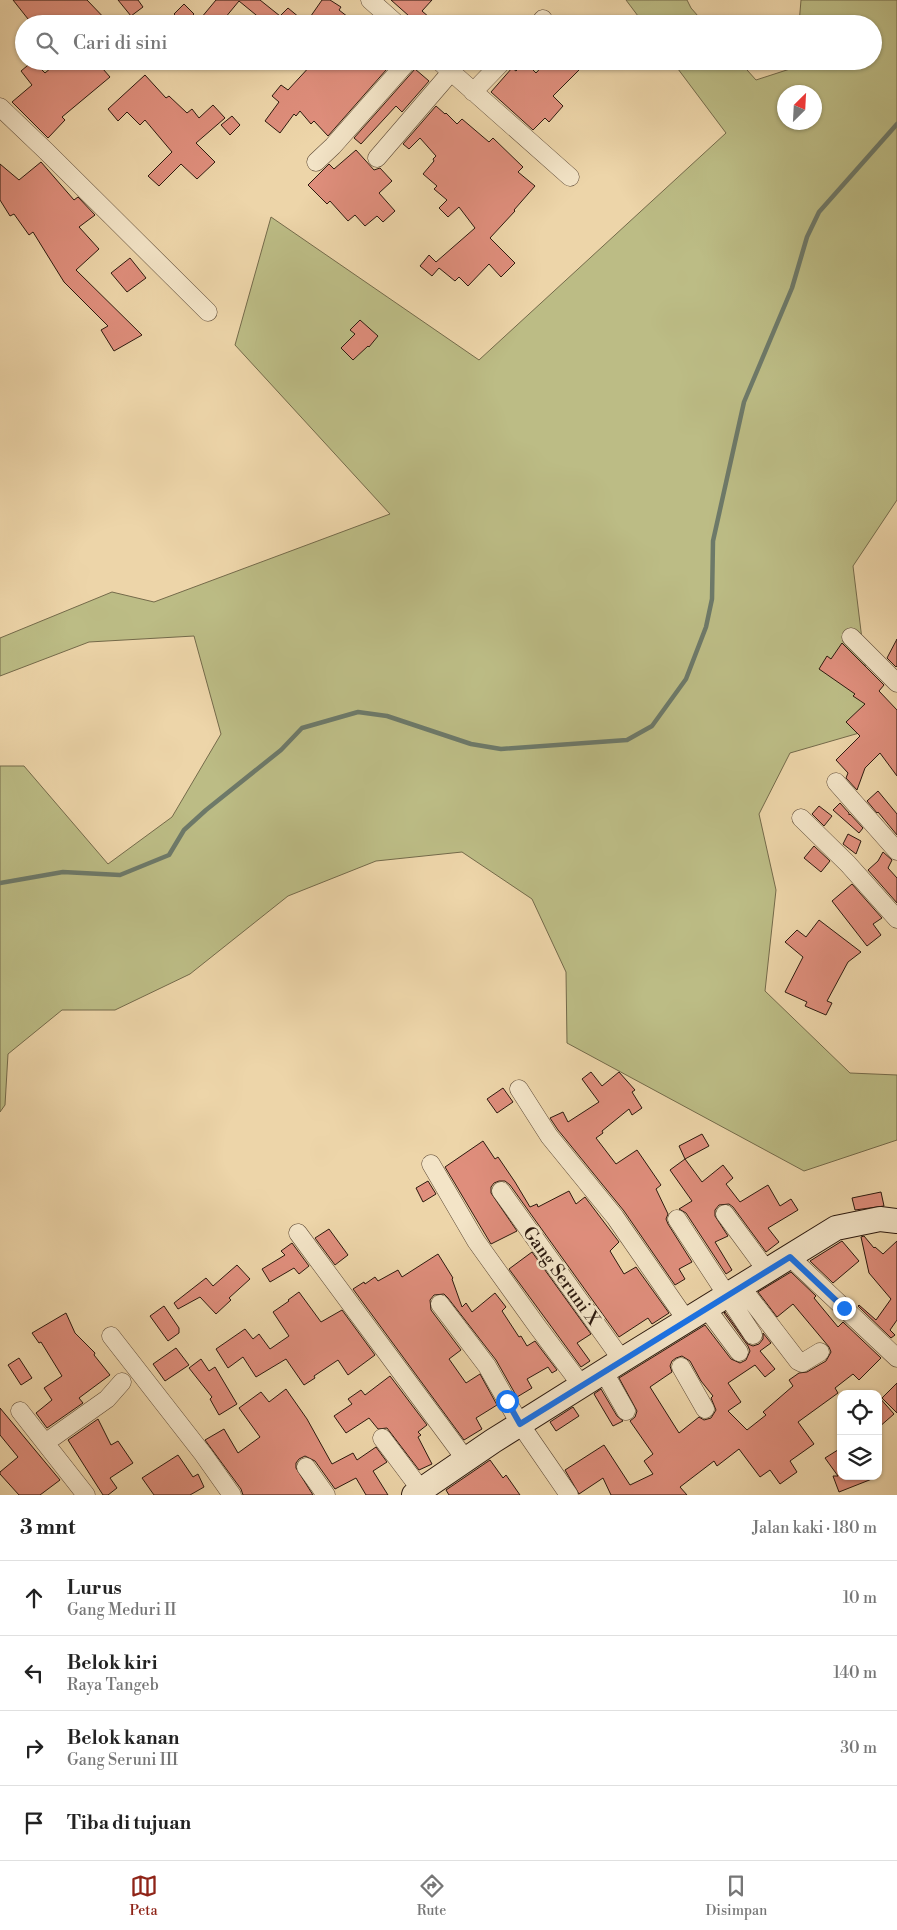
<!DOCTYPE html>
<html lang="id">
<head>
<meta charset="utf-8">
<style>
  :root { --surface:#fff; --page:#f2f2f2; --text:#222; --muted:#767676; --line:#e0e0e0; --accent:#8f2418 }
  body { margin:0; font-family:"Libre Bodoni",serif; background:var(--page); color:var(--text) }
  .controls { position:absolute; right:15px; bottom:15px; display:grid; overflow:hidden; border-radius:10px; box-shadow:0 1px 4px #0004 }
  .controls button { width:45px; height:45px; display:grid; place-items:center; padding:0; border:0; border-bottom:1px solid var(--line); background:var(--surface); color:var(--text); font:25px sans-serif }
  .compass { position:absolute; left:777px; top:85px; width:45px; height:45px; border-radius:50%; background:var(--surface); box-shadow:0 1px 4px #0004; rotate:24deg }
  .stop { position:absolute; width:15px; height:15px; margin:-11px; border:4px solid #1a73e8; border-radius:50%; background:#fff }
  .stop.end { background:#1a73e8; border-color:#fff; box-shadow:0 1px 5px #0008 }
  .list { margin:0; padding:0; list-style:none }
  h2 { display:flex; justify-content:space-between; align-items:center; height:65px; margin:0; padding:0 20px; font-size:21px }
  h2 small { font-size:16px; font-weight:400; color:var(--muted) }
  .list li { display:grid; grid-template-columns:32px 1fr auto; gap:15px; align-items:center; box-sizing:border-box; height:75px; padding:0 20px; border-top:1px solid var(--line) }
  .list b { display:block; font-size:19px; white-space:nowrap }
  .list p { margin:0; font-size:16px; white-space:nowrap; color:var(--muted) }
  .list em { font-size:16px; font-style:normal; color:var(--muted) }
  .icon { flex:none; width:28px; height:28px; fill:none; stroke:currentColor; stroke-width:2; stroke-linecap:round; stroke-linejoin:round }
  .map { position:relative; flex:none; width:897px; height:1495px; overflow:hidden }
  .search { position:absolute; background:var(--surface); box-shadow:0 1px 4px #0004; left:15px; right:15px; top:15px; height:55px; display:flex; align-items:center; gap:12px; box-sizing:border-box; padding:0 18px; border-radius:28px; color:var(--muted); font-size:19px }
  .sheet { height:365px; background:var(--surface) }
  nav { display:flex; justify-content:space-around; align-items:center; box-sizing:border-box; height:70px; border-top:1px solid var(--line); background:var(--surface); font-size:14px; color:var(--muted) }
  nav a { display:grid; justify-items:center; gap:2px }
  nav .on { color:var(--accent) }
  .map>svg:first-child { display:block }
  .green { fill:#bcbc85; stroke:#746a4a; fill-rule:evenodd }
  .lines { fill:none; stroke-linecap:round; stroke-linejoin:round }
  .stream { stroke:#6d7969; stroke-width:4.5 }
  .building { fill:#df8e7c; stroke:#2c190e; fill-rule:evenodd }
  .street-casing { stroke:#5c4835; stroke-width:19 }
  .secondary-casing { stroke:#2c190e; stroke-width:26 }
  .street { stroke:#f3e4c7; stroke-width:18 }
  .secondary { stroke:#f3e4c7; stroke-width:24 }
  .route { stroke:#1a73e8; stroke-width:6 }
  .labels { text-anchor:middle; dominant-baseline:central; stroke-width:5; stroke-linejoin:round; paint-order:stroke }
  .street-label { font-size:18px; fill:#2c190e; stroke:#f3e4c7 }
</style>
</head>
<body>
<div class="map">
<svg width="897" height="1495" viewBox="0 0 897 1495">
  <rect width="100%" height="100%" fill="#edd5a9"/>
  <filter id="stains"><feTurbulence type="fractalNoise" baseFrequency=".004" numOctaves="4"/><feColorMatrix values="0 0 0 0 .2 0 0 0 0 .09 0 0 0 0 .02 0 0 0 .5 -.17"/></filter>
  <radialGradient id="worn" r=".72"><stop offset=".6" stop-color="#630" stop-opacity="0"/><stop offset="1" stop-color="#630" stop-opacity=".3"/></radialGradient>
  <path class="green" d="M626,0H687L691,8L705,24H644Z
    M801,0H897V500L853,566L873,729L790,753L759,814L776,890L765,991L850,1073L897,1075V1140L804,1171L567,1043L566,972L532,899L462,852L376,861L288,896L190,974L115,1010H62L8,1054L5,1105L0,1112V766H24L108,864L172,817L221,734L194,636L89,642L0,676V638L112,592L154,602L390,514L235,345L271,217L479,360L726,133L672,61H739L756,80L796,67L797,61H873V24H799ZM784,92H814V122H784Z"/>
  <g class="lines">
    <path class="stream" d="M0,883L63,872L120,875L169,855L184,830L206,810L281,750L302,728L358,712L387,716L471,744L501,749L627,740L652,726L686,679L706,627L712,599L713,541L744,402L792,288L807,237L819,212L897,124"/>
  </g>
  <path class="building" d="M13,0H87L110,24H32Z
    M118,0H138L143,7L131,16Z
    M216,0H260L280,16L288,8L306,23L322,0H330L341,7L339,10L357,24H267L239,1L220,24H196Z
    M391,0H432L422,11L437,24H418Z
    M184,4L194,14L184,24L174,14Z
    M33,61L45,73L59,61H96L110,77L62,117L65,120L48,138L12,102L32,85L21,71Z
    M324,61H394L328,136L314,121L311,124L300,111L296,116L294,114L280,133L265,121L279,102L272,96L281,85L288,90L312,64L318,69Z
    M547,61H588L553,96L563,106L549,122L545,118L533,130L491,92L512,68L516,71L525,62L536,73Z
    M415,69L429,81L402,112L396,106L361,144L354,138Z
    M145,75L166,98L169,96L187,113L192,109L199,118L213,105L225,118L196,143L215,162L197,179L181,164L159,186L148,176L172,152L145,120L140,125L127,112L118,121L108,109Z
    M436,106L445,114L446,113L457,124L462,119L489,142L493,138L523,167L518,172L535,186L514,210L515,211L490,238L515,263L501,277L489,264L468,286L459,277L455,281L439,268L432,276L420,266L429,255L436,262L475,228L459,207L448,217L439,208L447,200L434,189L437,186L423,174L434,161L433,159L436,156L420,138L409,149L403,144Z
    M232,116L240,125L230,135L221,125Z
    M356,150L374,170L380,168L392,181L379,193L395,211L383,222L377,216L365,226L355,215L348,221L330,201L327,204L308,185L329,164L334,169Z
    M41,162L74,200L78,197L95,215L79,227L99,249L76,270L142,335L114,351L101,330L108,326L64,282L33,232L29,235L14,214L10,216L0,200V164L19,180Z
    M130,258L146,278L127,292L111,273Z
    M360,320L378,336L369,347L368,346L353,360L341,348L355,334L350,330Z
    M897,639V666L896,667L887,658Z
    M842,643L884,685L879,691L897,710V776L880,753L865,768L857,790L846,778L848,773L836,760L860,736L846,722L865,704L853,696L855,694L819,669L827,656L831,659Z
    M878,791L897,814V835L878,812L877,813L867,801Z
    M840,803L849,813V815L850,814L863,828L859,833L833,810Z
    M819,806L832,816L824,826L812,814Z
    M848,834L861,841L856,854L843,844Z
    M814,846L830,861L821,872L804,858Z
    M883,852L892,860L888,868L897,878V903L868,870L878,861Z
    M852,884L882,918L873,924L881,935L867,946L832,901Z
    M819,920L861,952L848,962L827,1001L832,1003L826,1015L805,1006L807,1002L785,992L803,957L785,942L797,930L806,937Z
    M591,1072L602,1086L619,1072L635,1090L632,1092L642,1108L632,1115L629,1109L602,1131L603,1133L596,1138L616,1164L637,1150L661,1185L656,1189L668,1214L666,1219L668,1224L692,1262L679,1269L685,1279L675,1285L624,1211L558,1130L550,1118L563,1112L568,1122L599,1102L582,1079Z
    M503,1088L513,1102L497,1113L487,1099Z
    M702,1134L709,1146L685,1159L679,1146Z
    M483,1141L495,1159L498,1157L515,1182L530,1207L537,1204L538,1207L569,1191L576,1204L585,1197L619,1242L610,1251L624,1274L636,1267L669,1313L652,1324L648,1318L619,1337L510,1185L505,1181H499L494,1183L491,1187V1193L517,1231L491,1244L445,1167Z
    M685,1159L702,1182L723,1165L733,1178L726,1184L740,1202L768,1185L780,1206L791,1199L798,1210L768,1228L779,1242L766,1252L733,1207L729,1204L719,1205L715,1210V1216L728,1236L715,1242L732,1270L726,1274L686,1213L679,1209L692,1201L670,1170Z
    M428,1181L436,1194L423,1202L416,1188Z
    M881,1192L884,1206L855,1210L852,1198Z
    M329,1229L348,1255L335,1265L315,1238Z
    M864,1236L874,1248L875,1247L883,1254L897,1241V1320L890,1330L895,1335L891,1338L858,1306L859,1305L876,1320L891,1299L869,1273L861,1237Z
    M842,1241L859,1261L833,1283L810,1261Z
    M292,1243L309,1266L299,1274L294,1268L270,1282L262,1269L285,1255L281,1251Z
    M532,1252L591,1334L577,1343L590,1361L581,1367L509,1269Z
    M438,1254L453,1278L452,1279L462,1307L466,1303L472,1312L495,1293L506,1307L502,1311L519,1337L521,1336L527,1346L535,1341L557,1370L552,1373L548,1367L527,1379L532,1388L517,1397L496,1360L448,1298L444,1294L434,1295L430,1300L431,1310L461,1350L449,1359L466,1383L480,1374L497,1405L476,1418L482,1429L464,1440L353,1289L364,1282L365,1284L375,1277L378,1281L398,1270L402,1277Z
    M237,1265L250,1279L229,1298L231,1300L216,1314L200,1297L178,1309L174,1303L206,1278L213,1286Z
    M791,1272L816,1296L814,1298L838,1327L843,1322L881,1358L859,1380L853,1374L835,1388L838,1393L798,1422L814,1444L790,1461L797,1472L780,1484L770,1470L760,1477L739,1449L717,1466L714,1461L680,1487L687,1495H611L603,1478L579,1494L565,1470L604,1445L630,1485L653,1474L644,1461L653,1454L630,1421L635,1417L637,1411L619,1378L705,1325L731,1359L740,1363L746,1360L750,1351L748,1346L724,1313L725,1312L748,1344L753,1346L759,1344L763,1339V1333L771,1343L760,1351L775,1369L765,1377L755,1365L728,1383L741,1402L728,1411L747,1430L766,1415L763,1412L793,1386L789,1380L799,1373L807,1372L826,1361L831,1352L829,1347L793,1304L777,1317L758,1292ZM682,1356L690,1361L701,1381L713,1396L711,1398L716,1410L711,1418L704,1420L699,1417L679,1433L650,1387L672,1372L670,1366L672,1361L676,1358Z
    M299,1292L321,1322L342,1310L375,1355L348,1375L338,1360L314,1376L315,1378L304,1385L286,1359L256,1377L243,1357L228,1368L216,1349L245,1329L253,1339L259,1334L270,1349L289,1336L273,1312L289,1301L288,1300Z
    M164,1306L179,1328V1333L168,1341L150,1316Z
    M66,1313L75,1333L95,1353L94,1355L110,1375L79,1398L83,1403L47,1428L36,1413L52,1400L44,1388L62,1376L41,1342L39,1343L32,1333Z
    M176,1348L189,1365L165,1381L153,1364Z
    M19,1358L32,1378L21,1385L8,1365Z
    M201,1359L209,1371L215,1367L237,1404L219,1415L210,1399L212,1397L189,1368Z
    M390,1376L427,1425L418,1432L421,1435L418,1437L432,1464L419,1470L387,1428L378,1429L369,1418L346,1433L334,1416L352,1404L348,1399L361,1390L365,1395Z
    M897,1383V1413L882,1398Z
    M286,1389L307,1419L332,1464L353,1453L357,1460L376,1447L387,1462L373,1471L388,1495H366L356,1478L335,1489L315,1461L305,1456L299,1459L296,1463V1468L313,1495H243L241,1489L205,1440L224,1429L238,1453L260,1437L239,1408L261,1392L269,1402Z
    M601,1389L617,1416L623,1421L613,1426L594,1394Z
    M878,1396L894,1414L878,1428Z
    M573,1407L579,1416L556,1431L550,1422Z
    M0,1408L60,1480L40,1495H19L0,1474V1472L18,1457L0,1435Z
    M98,1419L111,1445L118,1441L133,1463L110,1478L117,1488L108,1495H103L68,1440Z
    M841,1448V1476L877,1477L839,1492L833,1476H838L825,1458Z
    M178,1455L193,1477L198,1474L204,1487L190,1495H154L142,1478Z
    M490,1460L503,1478L506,1475L520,1495H449L446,1490Z"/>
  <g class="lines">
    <g class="street-casing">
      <path id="street" d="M370,0L397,24
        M539,24L543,19
        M439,61L570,177
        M473,92L503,61
        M0,107L46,151L208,312
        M377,158L451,72
        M316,162L333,146L408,61
        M851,637L897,683
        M836,782L897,851
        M801,818L848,864L897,919
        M519,1089L549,1136L615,1217L687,1321
        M431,1164L476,1241L537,1326L582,1386
        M501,1191L622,1360
        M725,1214L767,1271
        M677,1219L753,1335
        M298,1233L466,1460
        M790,1257L897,1358
        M742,1288L798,1361L802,1363L820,1352
        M440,1304L487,1366L520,1424L569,1495
        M707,1309L739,1352
        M111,1336L203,1454L232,1495
        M681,1367L705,1409
        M609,1381L626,1411
        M20,1411L86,1495
        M382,1438L421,1490
        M45,1443L107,1399L122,1382
        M306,1467L326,1495"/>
    </g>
    <g class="secondary-casing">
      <path id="secondary" d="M414,1495L493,1441L622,1360L836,1228L880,1219L897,1221"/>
    </g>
    <use href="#street" class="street"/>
    <use href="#secondary" class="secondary"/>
  </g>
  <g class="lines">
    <path class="route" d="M507,1401L520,1424L790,1257L844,1308"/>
  </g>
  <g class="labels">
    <g class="street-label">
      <text transform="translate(561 1276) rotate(54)">Gang Seruni X</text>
    </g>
  </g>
  <rect width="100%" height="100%" filter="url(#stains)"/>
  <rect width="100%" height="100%" fill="url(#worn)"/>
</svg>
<div class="controls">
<button><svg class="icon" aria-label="locate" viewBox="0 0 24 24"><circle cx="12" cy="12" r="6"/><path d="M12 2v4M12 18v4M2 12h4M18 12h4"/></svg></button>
<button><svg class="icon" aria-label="layers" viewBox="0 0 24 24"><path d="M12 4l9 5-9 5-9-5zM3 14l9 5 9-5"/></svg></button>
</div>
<svg class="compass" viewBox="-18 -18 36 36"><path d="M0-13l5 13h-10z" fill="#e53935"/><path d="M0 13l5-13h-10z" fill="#767676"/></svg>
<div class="stop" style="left:507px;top:1401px"></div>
<div class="stop end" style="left:844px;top:1308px"></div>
<div class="search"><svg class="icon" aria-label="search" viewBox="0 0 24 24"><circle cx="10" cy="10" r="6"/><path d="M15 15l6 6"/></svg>Cari di sini</div>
</div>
<section class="sheet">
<h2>3 mnt<small>Jalan kaki · 180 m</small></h2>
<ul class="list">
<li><svg class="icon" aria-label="ahead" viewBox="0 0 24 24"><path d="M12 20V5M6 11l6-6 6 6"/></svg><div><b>Lurus</b><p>Gang Meduri II</p></div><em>10 m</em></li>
<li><svg class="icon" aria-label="left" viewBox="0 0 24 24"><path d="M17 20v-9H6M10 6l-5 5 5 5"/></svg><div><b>Belok kiri</b><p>Raya Tangeb</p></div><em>140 m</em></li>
<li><svg class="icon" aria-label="right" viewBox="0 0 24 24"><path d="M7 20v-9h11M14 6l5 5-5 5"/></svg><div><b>Belok kanan</b><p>Gang Seruni III</p></div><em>30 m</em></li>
<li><svg class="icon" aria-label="arrive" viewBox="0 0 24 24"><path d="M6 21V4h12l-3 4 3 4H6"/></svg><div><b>Tiba di tujuan</b></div></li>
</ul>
</section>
<nav>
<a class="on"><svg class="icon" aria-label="map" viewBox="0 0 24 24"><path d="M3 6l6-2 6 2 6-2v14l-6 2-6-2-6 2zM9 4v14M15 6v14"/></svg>Peta</a>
<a><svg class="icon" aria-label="directions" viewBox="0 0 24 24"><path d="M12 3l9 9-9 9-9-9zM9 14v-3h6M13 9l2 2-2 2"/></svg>Rute</a>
<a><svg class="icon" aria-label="saved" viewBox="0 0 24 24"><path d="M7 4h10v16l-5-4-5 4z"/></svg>Disimpan</a>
</nav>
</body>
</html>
